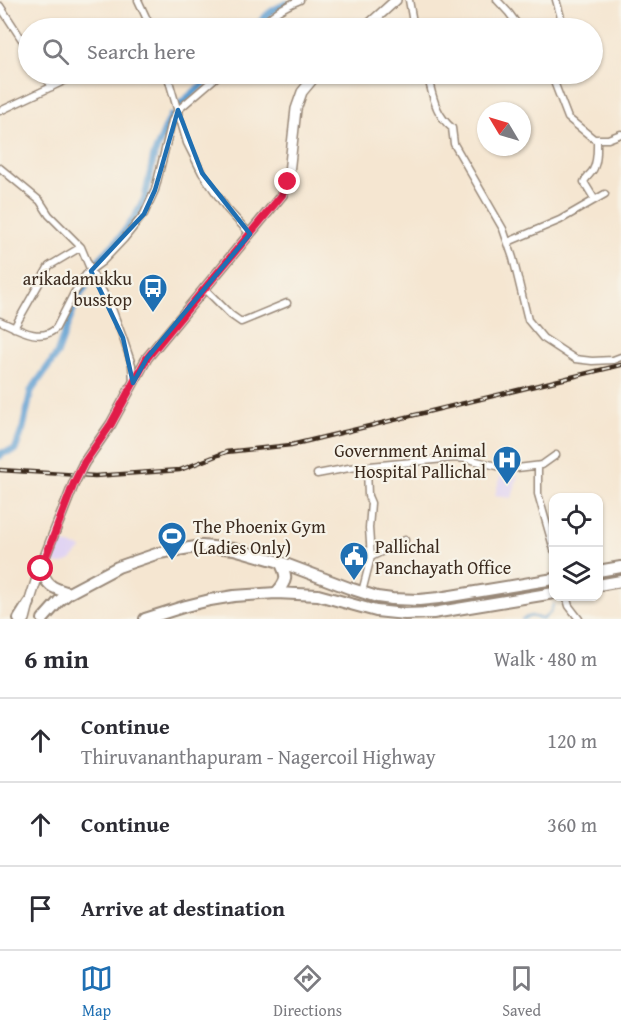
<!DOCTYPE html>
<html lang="en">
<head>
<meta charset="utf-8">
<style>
  :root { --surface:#fff; --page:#f7f7f7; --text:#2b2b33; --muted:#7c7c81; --line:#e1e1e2; --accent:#1f6fb2 }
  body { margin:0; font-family:"Gentium Book Plus",serif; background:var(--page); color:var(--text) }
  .controls { position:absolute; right:18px; bottom:18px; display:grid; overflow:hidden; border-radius:12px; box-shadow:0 2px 4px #0004 }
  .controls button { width:54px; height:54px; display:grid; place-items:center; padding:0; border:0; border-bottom:2px solid var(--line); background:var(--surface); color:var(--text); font:30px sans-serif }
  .compass { position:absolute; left:477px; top:102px; width:54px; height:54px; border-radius:50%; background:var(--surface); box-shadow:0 2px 4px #0004; rotate:308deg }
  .stop { position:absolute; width:18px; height:18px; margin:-14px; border:4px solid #e11d48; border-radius:50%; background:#fff }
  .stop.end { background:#e11d48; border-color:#fff; box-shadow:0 2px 6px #0008 }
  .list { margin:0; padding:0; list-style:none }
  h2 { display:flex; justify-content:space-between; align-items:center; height:78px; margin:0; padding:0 24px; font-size:26px }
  h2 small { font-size:20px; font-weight:400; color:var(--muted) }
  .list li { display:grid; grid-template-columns:39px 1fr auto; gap:18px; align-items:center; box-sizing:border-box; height:84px; padding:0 24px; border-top:2px solid var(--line) }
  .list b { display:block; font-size:22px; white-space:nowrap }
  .list p { margin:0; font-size:20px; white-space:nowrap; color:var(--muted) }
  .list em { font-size:20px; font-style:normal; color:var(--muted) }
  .icon { flex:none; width:33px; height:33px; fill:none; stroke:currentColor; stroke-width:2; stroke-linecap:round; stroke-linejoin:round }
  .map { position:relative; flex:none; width:621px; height:619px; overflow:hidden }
  .search { position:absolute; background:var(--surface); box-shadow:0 2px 4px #0004; left:18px; right:18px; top:18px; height:66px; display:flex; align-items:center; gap:15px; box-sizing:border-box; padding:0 21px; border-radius:33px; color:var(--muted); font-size:22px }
  .sheet { height:330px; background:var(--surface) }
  nav { display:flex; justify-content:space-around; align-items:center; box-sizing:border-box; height:84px; border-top:2px solid var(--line); background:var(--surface); font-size:16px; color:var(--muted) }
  nav a { display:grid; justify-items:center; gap:3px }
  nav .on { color:var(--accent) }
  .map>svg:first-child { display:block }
  .built { fill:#e1d4f3 }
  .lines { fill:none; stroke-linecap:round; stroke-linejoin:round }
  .stream { stroke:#5f9fd2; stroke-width:2 }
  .canal { stroke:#5f9fd2; stroke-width:7 }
  .street-casing { stroke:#988878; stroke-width:9 }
  .secondary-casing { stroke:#988878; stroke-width:12 }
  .primary-casing { stroke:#988878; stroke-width:14 }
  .street { stroke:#fff; stroke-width:6 }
  .secondary { stroke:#fff; stroke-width:9 }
  .primary { stroke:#fff; stroke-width:10 }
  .rail-casing { stroke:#3b2a1e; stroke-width:4.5 }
  .rail { stroke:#f7f3e8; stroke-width:2; stroke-dasharray:7; stroke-linecap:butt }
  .secondary-bridge-casing { stroke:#988878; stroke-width:12; stroke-linecap:butt }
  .secondary-bridge { stroke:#fff; stroke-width:9 }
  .route { stroke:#e11d48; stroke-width:8 }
  .marked { fill:none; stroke:#1f6fb2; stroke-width:4.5; stroke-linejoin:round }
  .labels { text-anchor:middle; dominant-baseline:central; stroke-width:4.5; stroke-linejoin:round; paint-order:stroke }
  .poi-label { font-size:18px; fill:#3b2a1e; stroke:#f7f3e8; text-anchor:end }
</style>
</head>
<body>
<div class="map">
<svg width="621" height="619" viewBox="0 0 621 619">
  <rect width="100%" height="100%" fill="#f7f3e8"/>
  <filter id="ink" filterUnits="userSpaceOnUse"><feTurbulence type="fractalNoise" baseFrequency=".0167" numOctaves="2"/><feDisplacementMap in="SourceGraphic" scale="12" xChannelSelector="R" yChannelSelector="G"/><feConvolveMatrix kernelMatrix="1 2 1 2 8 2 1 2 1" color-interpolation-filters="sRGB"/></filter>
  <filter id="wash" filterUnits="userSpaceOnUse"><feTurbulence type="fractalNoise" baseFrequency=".008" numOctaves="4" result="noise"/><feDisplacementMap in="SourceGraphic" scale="24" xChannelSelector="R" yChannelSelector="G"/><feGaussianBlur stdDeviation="1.35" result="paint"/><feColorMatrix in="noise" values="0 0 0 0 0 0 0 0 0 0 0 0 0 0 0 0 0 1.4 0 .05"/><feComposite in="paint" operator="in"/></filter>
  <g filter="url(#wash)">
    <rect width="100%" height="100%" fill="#f5e6d1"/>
    <path class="built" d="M501,473L518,475L512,498L495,496Z
      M58,539L63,544L82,548L71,560L62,564L48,562Z"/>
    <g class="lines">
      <path class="stream" d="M522,619L531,616L542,619
        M543,619C548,615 553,611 553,604"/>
      <path class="canal" d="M256,28C266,14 270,11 286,4
        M178,106L215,74
        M98,261L118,240L135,217L145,198L154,155L171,116
        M0,456L2,453L15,450L23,428L31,391L57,354L77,299L91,278"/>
    </g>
  </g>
  <g filter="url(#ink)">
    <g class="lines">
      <g class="street-casing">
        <path id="street" d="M138,0L151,28
          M409,0L414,28
          M497,0L509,13L520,28
          M556,0L564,28
          M0,6L28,49
          M260,28C271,14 283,7 300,0
          M44,74L52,87
          M167,74L187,143L202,173L227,209L250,234
          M427,74C433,95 434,113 452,128L454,144L503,229L513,258L528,320L543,338L575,359L592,361L613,360L621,357
          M551,74L568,118L594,139H608L621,134
          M0,111L79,74
          M0,168L40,201L49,215L81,247L91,271L111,306L123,338L132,365L133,382
          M595,200L584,182C586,177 590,175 593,170C598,161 597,149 597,139
          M508,242L560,220L605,194
          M204,288L231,315L241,322L287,303
          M0,321C16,328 41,344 56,328L74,293L80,285L81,281L88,272L103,261L124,239L144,214L155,190L172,121L178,110L220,74
          M14,328L49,266L81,247
          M538,466V494L554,550
          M317,474L349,468L455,458L468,459L509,469L542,465L556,455
          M371,557L405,540
          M362,592L371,557L369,528L371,503L368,496L367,467
          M566,596L569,606L579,619"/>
      </g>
      <g class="secondary-casing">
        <path id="secondary" d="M365,28L396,0
          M84,463L111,424L147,358L282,195L288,182L296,109L302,92L317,74
          M25,619C36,573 57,528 74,483"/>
      </g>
      <g class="primary-casing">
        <path id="primary" d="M41,569C47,587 53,588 69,593
          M598,571L621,567
          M598,585L621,581
          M276,593C287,581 288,577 280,562
          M19,619L29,603
          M43,619L59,601L69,593L118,567L159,553L202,546L234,549L280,562L349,588L377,597L392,599L419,600L439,598L554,579
          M145,619L186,606L210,600L234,596L276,593L318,595L376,611L405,614L433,613L554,593"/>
      </g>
      <use href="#street" class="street"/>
      <use href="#secondary" class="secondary"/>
      <use href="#primary" class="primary"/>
      <g class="rail-casing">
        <path id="rail" d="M0,470L95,476L180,470L226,452L291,445L621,365"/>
      </g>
      <use href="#rail" class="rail"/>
      <g class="secondary-bridge-casing">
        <path id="secondary-bridge" d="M74,483L84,463"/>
      </g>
      <use href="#secondary-bridge" class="secondary-bridge"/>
    </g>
  </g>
  <g class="lines" filter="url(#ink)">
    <path class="route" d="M41,569L74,483L84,463L111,424L147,358L282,195L288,182"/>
  </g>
  <path class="marked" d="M178,110L202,173L250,234L147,358L133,383L123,338L91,271L144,214L155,190Z"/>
  <defs>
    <g id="bus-pin" transform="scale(1.5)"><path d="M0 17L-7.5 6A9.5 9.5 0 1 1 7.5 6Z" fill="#1f6fb2" stroke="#f7f3e8"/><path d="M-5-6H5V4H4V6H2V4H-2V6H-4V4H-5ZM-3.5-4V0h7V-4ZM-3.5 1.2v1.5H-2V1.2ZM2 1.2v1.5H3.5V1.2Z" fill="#fff"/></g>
    <g id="hospital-pin" transform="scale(1.5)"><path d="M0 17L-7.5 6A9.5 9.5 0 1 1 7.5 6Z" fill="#1f6fb2" stroke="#f7f3e8"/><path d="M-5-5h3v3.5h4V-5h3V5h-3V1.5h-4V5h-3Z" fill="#fff"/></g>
    <g id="stadium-pin" transform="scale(1.5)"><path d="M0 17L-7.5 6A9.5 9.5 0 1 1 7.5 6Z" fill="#1f6fb2" stroke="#f7f3e8"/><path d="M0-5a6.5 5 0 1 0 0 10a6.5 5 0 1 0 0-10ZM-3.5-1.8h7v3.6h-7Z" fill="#fff"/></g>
    <g id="civic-pin" transform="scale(1.5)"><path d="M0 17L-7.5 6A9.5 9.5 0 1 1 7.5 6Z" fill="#1f6fb2" stroke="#f7f3e8"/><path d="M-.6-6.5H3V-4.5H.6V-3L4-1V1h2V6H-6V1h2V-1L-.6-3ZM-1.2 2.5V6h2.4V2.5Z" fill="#fff"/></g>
  </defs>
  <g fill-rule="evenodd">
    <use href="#bus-pin" x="153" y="288"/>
    <use href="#hospital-pin" x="507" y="460"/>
    <use href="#stadium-pin" x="172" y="536"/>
    <use href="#civic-pin" x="354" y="556"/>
  </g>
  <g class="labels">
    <g class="poi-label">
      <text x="132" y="278">arikadamukku<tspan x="132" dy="21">busstop</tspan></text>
      <text x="486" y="450">Government Animal<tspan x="486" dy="21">Hospital Pallichal</tspan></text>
      <text x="193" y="526" text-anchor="start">The Phoenix Gym<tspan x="193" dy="21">(Ladies Only)</tspan></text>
      <text x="375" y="546" text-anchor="start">Pallichal<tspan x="375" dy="21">Panchayath Office</tspan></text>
    </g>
  </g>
</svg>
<div class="controls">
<button><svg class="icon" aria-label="locate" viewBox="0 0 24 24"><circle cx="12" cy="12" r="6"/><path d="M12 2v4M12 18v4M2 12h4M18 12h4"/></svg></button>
<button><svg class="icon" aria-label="layers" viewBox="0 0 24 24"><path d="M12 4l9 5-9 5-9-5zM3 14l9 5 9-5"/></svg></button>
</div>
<svg class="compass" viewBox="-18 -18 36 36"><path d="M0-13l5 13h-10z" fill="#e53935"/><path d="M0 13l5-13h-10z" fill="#7c7c81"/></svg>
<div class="stop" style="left:41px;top:569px"></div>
<div class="stop end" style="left:288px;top:182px"></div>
<div class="search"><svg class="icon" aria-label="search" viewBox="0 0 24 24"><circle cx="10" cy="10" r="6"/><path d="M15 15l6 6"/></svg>Search here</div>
</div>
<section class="sheet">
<h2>6 min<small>Walk · 480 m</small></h2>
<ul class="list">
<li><svg class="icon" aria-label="ahead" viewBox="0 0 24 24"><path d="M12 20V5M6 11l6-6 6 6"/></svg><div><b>Continue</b><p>Thiruvananthapuram - Nagercoil Highway</p></div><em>120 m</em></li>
<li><svg class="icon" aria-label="ahead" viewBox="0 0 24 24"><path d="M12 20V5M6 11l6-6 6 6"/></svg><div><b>Continue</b></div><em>360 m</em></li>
<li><svg class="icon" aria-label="arrive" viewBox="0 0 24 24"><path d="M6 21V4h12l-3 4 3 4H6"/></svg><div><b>Arrive at destination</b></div></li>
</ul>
</section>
<nav>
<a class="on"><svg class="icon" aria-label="map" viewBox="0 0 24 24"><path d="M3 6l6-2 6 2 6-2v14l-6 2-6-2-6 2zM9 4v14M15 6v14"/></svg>Map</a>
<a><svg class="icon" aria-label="directions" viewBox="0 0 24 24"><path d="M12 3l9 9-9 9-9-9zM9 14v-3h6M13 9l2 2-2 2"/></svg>Directions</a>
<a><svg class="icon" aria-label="saved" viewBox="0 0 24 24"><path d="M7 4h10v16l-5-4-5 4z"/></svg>Saved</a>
</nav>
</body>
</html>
